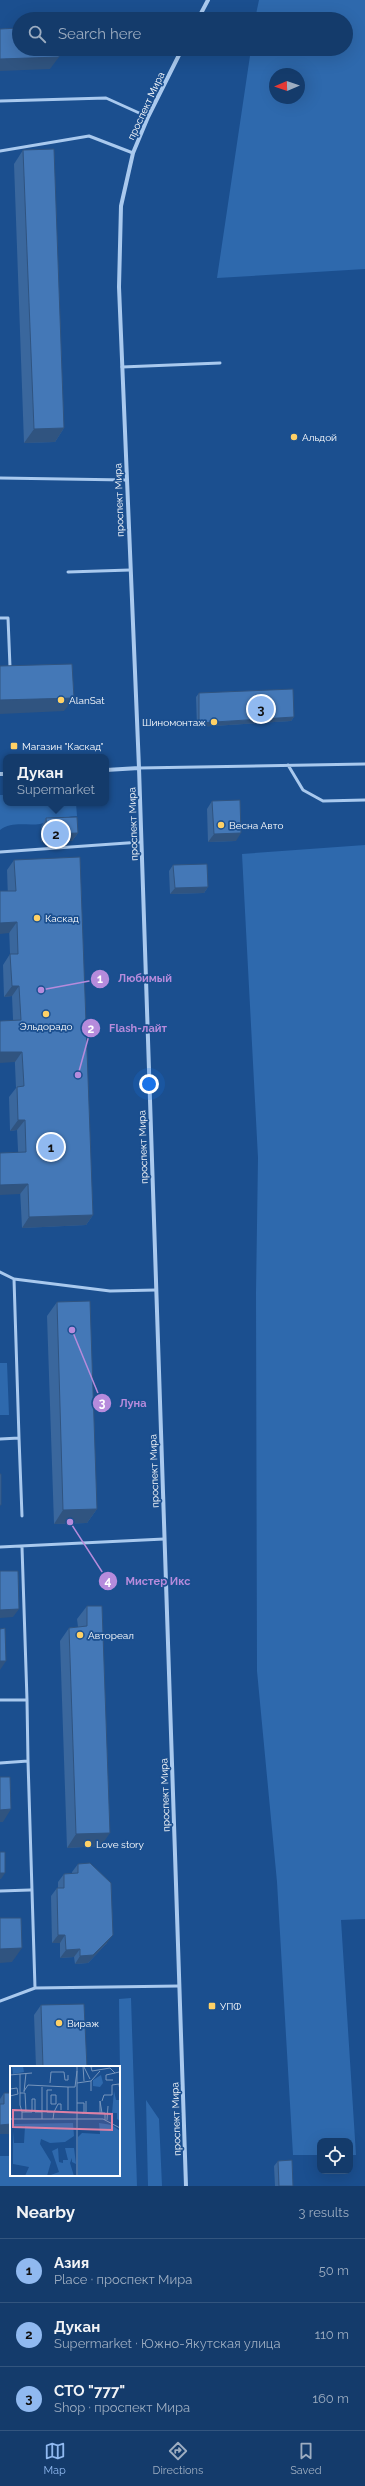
<!DOCTYPE html>
<html lang="en">
<head>
<meta charset="utf-8">
<style>
  :root { --surface:#143b6b; --page:#214673; --text:#f1f3f6; --muted:#9dadc1; --line:#33557e; --accent:#90b9f0 }
  body { margin:0; font-family:Raleway,sans-serif; background:var(--page); color:var(--text) }
  .controls { position:absolute; right:12px; bottom:12px; display:grid; overflow:hidden; border-radius:8px; box-shadow:0 4px 16px #0002 }
  .controls button { width:36px; height:36px; display:grid; place-items:center; padding:0; border:0; border-bottom:1px solid var(--line); background:var(--surface); color:var(--text); font:20px sans-serif }
  .compass { position:absolute; left:269px; top:68px; width:36px; height:36px; border-radius:50%; background:var(--surface); box-shadow:0 4px 16px #0002; rotate:268deg }
  .you { position:absolute; left:149px; top:1084px; width:14px; height:14px; margin:-10px; border:3px solid #fff; border-radius:50%; background:#1a73e8; box-shadow:0 0 0 6px #1a73e833 }
  .badge { display:grid; place-items:center; width:26px; height:26px; border-radius:50%; background:var(--accent); color:#111; font-size:13px; font-weight:700 }
  .pin { position:absolute; translate:-50% -50%; border:2px solid #fff; box-shadow:0 1px 4px #0006 }
  .popup { position:absolute; left:3px; top:754px; width:106px; height:52px; box-sizing:border-box; display:grid; place-content:center; border-radius:8px; background:var(--surface); filter:drop-shadow(0 1px 3px #0005); font-size:13px; white-space:nowrap; color:var(--muted) }
  .popup b { font-size:15px; color:var(--text) }
  .popup::after { content:''; position:absolute; left:50%; top:100%; margin-left:-8px; border:8px solid transparent; border-top-color:var(--surface) }
  .list { margin:0; padding:0; list-style:none }
  h2 { display:flex; justify-content:space-between; align-items:center; height:52px; margin:0; padding:0 16px; font-size:17px }
  h2 small { font-size:13px; font-weight:400; color:var(--muted) }
  .list li { display:grid; grid-template-columns:26px 1fr auto; gap:12px; align-items:center; box-sizing:border-box; height:64px; padding:0 16px; border-top:1px solid var(--line) }
  .list b { display:block; font-size:15px; white-space:nowrap }
  .list p { margin:0; font-size:13px; white-space:nowrap; color:var(--muted) }
  .list em { font-size:13px; font-style:normal; color:var(--muted) }
  .icon { flex:none; width:22px; height:22px; fill:none; stroke:currentColor; stroke-width:2; stroke-linecap:round; stroke-linejoin:round }
  .map { position:relative; flex:none; width:365px; height:2186px; overflow:hidden }
  .search { position:absolute; background:var(--surface); box-shadow:0 4px 16px #0002; left:12px; right:12px; top:12px; height:44px; display:flex; align-items:center; gap:10px; box-sizing:border-box; padding:0 14px; border-radius:22px; color:var(--muted); font-size:15px }
  .sheet { height:244px; background:var(--surface) }
  nav { display:flex; justify-content:space-around; align-items:center; box-sizing:border-box; height:56px; border-top:1px solid var(--line); background:var(--surface); font-size:11px; color:var(--muted) }
  nav a { display:grid; justify-items:center; gap:2px }
  nav .on { color:var(--accent) }
  .map>svg:first-child { display:block }
  .green { fill:#2e69ad; fill-rule:evenodd }
  .lines { fill:none; stroke-linecap:round; stroke-linejoin:round }
  .service { stroke:#a9c9ee; stroke-width:3 }
  .minor { stroke:#a9c9ee; stroke-width:4 }
  .wall { fill:#3a679d }
  .shaded-wall { fill:#305480 }
  .building { fill:#4478b7; stroke:#305480 }
  .poi-dot { fill:#ffd166; stroke:#1b4f8f; stroke-width:1.5 }
  .labels { text-anchor:middle; dominant-baseline:central; stroke-width:3.5; stroke-linejoin:round; paint-order:stroke }
  .street-label { font-size:10px; fill:#fff; stroke:#1b4f8f }
  .poi-label { font-size:10px; fill:#fff; stroke:#1b4f8f; text-anchor:start }
  .inset-road { fill:none; stroke:#7695bc; stroke-width:1 }
  .view { fill:#dd80a5; fill-opacity:0.15; stroke:#dd80a5; stroke-width:2 }
  .inset-edge { fill:none; stroke:#fff; stroke-width:2 }
  .leader { fill:none; stroke:#b68bdc; stroke-width:1.5 }
  .callout-dot { fill:#b68bdc; stroke:#1b4f8f; stroke-width:1.5 }
  .mark-label { font-size:12px; text-anchor:middle; font-weight:bold; fill:#fff }
  .callout-label { font-size:11px; text-anchor:middle; font-weight:bold; fill:#b68bdc; stroke:#1b4f8f; stroke-width:3.5; stroke-linejoin:round; paint-order:stroke }
</style>
</head>
<body>
<div class="map">
<svg width="365" height="2186" viewBox="0 0 365 2186">
  <rect width="100%" height="100%" fill="#1b4f8f"/>
  <path class="green" d="M259,0H365V269L217,278L251,49H346V19H255ZM275,74H299V98H275Z
    M0,795H6V803H76L77,816C62,817 53,821 40,824C26,826 12,821 0,830Z
    M365,845V1919L341,1920L356,2155H350V2141H320V2155H293L277,1882L257,1671L256,1293L258,1158L242,854Z
    M0,1363H7L9,1415H0Z
    M131,1998L137,2186H0V2156H11V2175H119V2148L121,2147L119,1999Z
    M146,2100L159,2119L162,2186H148Z"/>
  <g class="lines">
    <path class="service" d="M0,101L106,98L148,117
      M0,151L89,136L133,153
      M122,367L220,363
      M0,478L126,480
      M68,572L130,570
      M0,618H8L10,667
      M288,765L303,790L323,801L365,800
      M139,768L365,764
      M0,852L141,842
      M0,1272L14,1279
      M19,1438L22,1516
      M0,1439L19,1438L14,1279L110,1291L156,1290
      M0,1547L164,1539
      M0,1700H27L22,1547
      M27,1700L28,1761
      M0,1763L28,1761L35,1988L179,1986
      M0,1891L30,1890
      M0,2001L35,1988"/>
    <path class="minor" d="M198,19L208,0
      M182,49L148,117L133,153L121,206L119,287L139,768L186,2186
      M106,770L139,768
      M0,774H6"/>
  </g>
  <path class="wall" d="M23,150L64,428L55,442L24,443L14,164Z
    M199,693L294,717L291,721L197,727L196,697Z
    M212,801L236,841L208,842L207,809Z
    M46,818L78,833L72,841L41,842V827Z
    M14,860L93,1215L86,1225L22,1228L17,1130L10,1131L9,1097L16,1088L12,996L4,997L3,965L10,954L7,870Z
    M173,865L208,887L204,893L170,894L169,871Z
    M57,1302L97,1509L87,1523L54,1524L47,1316Z
    M87,1606L101,1846L67,1848L60,1641L69,1628L78,1627L77,1619Z
    M78,1864L107,1943L88,1963L75,1964L74,1957L60,1958V1943H52L51,1896L57,1888H58V1882L64,1874L72,1873V1872Z
    M41,2005L87,2067H36L34,2015Z
    M4,2093H11V2134H0V2099Z
    M278,2161L293,2186H275L274,2166Z"/>
  <path class="shaded-wall" d="M59,57L50,69L0,71V59Z
    M64,428L55,442L24,443L34,429Z
    M74,698L64,711L0,714V700Z
    M294,717L291,721L197,727L199,723Z
    M78,833L72,841L41,842L47,834Z
    M241,833L236,841L208,842L214,834Z
    M208,887L204,893L170,894L175,888Z
    M17,922L9,933L0,934V923Z
    M12,986H19L12,996L4,997Z
    M0,1052H22L15,1062L0,1063Z
    M18,1120H25L17,1130L10,1131Z
    M28,1184L20,1194L0,1195V1185Z
    M93,1215L86,1225L22,1228L29,1217Z
    M97,1509L87,1523L54,1524L63,1510Z
    M19,1609L13,1617L0,1618V1610Z
    M0,1661H6L0,1670Z
    M11,1809L3,1822H0V1810Z
    M110,1833L101,1846L67,1848L76,1834Z
    M0,1873H5L1,1879H0Z
    M58,1935H65L60,1943H52Z
    M113,1935L107,1943L88,1963L75,1964L80,1956Z
    M22,1948L12,1962L0,1963V1949Z
    M80,1949L74,1957L60,1958L66,1950Z
    M11,2124V2134H0V2125Z"/>
  <path class="building" d="M19,28V49H59V57L0,59V29Z
    M54,149L64,428L34,429L23,150Z
    M72,664L74,698L0,700V666Z
    M293,689L294,717L199,723V693Z
    M240,800L241,833L214,834L212,801Z
    M77,817L78,833L47,834L46,818Z
    M80,857L93,1215L29,1217L28,1184L0,1185V1153L26,1152L25,1120H18L17,1087L24,1086L22,1052H0V1021L21,1020L19,986H12L10,954H18L17,922L0,923V891H16L14,860Z
    M207,864L208,887L175,888L173,865Z
    M90,1301L97,1509L63,1510L57,1302Z
    M0,1474H1V1505H0Z
    M0,1571H18L19,1609L0,1610Z
    M87,1606H102L110,1833L76,1834L69,1628L87,1626Z
    M5,1628L6,1661H0V1629Z
    M0,1777H10L11,1809L0,1810Z
    M0,1852H5V1873H0Z
    M90,1863L111,1883L113,1935L93,1955L80,1956V1949L66,1950L65,1935H58L57,1888H64V1874L78,1873V1864Z
    M0,1918H21L22,1948L0,1949Z
    M84,2004L87,2067H43L41,2005Z
    M4,2093H11V2124L0,2125V2104H4Z
    M292,2160L293,2186H279L278,2161Z"/>
  <g class="poi-dot">
    <circle cx="294" cy="437" r="4"/>
    <circle cx="61" cy="700" r="4"/>
    <circle cx="214" cy="722" r="4"/>
    <rect x="10" y="742" width="8" height="8" rx="2"/>
    <circle cx="221" cy="825" r="4"/>
    <circle cx="37" cy="918" r="4"/>
    <circle cx="46" cy="1014" r="4"/>
    <circle cx="80" cy="1635" r="4"/>
    <circle cx="88" cy="1844" r="4"/>
    <rect x="208" y="2002" width="8" height="8" rx="2"/>
    <circle cx="59" cy="2023" r="4"/>
  </g>
  <g class="labels">
    <g class="street-label">
      <text transform="translate(146 106) rotate(-65)">проспект Мира</text>
      <text transform="translate(119 500) rotate(-92)">проспект Мира</text>
      <text transform="translate(133 824) rotate(-92)">проспект Мира</text>
      <text transform="translate(143 1147) rotate(-92)">проспект Мира</text>
      <text transform="translate(154 1471) rotate(-92)">проспект Мира</text>
      <text transform="translate(165 1795) rotate(-92)">проспект Мира</text>
      <text transform="translate(176 2119) rotate(-92)">проспект Мира</text>
    </g>
    <g class="poi-label">
      <text x="302" y="437">Альдой</text>
      <text x="69" y="700">AlanSat</text>
      <text x="206" y="722" text-anchor="end">Шиномонтаж</text>
      <text x="22" y="746">Магазин "Каскад"</text>
      <text x="229" y="825">Весна Авто</text>
      <text x="45" y="918">Каскад</text>
      <text x="46" y="1026" text-anchor="middle">Эльдорадо</text>
      <text x="88" y="1635">Автореал</text>
      <text x="96" y="1844">Love story</text>
      <text x="220" y="2006">УПФ</text>
      <text x="67" y="2023">Вираж</text>
    </g>
  </g>
  <g transform="translate(10 2066)">
    <rect width="110" height="110" fill="#1b4f8f"/>
    <path d="M2,0H13L14,6L3,8ZM91,9L93,17L90,21L83,20V14ZM104,25L106,34H110V55L107,53V47H102ZM63,57L64,70L55,76L40,77L31,73L30,78L41,96L37,110H15L19,101L3,98V65L4,77H14L15,60H4V58ZM89,57L102,59L110,65V110H68V71L72,67L90,68ZM48,82L49,96L53,97V94H58L55,82H64L66,98L62,96V92L60,97L64,110H38L49,106L42,85Z" fill="#2e69ad"/>
    <path class="inset-road" d="M67,0V110M73,0L74,15M85,0L81,1L82,5L100,2L105,7L109,6M74,1L80,13M10,8L22,7M0,9L10,8V39L12,46M103,14H96V9L105,7M81,15L90,5M40,17L41,6H54L55,14H58V9M67,17L81,15V25M0,23L7,22L8,28L0,30M42,24H37V46H44L43,53M14,25L18,19L58,21M14,26L16,7M10,27H15L16,46M76,35V47H95V54M92,35L94,29H102V19L109,18L110,25M67,37H74V47H72M46,38H41V29H46V38M58,44V21H65L67,5M44,46L48,38H51V44M90,47V35L92,47M0,53H93L110,62M12,53V46H22V33H25V46H32M32,53V21M97,54L98,40"/>
    <path class="view" d="M3,44L102,48V64L3,61Z"/>
    <rect width="110" height="110" class="inset-edge"/>
  </g>
  <path class="leader" d="M41 990L100 979M78 1075L91 1028M72 1330L102 1403M70 1522L108 1581"/>
  <g class="callout-dot">
    <circle cx="41" cy="990" r="4"/>
    <circle cx="78" cy="1075" r="4"/>
    <circle cx="72" cy="1330" r="4"/>
    <circle cx="70" cy="1522" r="4"/>
    <circle cx="100" cy="979" r="10"/>
    <circle cx="91" cy="1028" r="10"/>
    <circle cx="102" cy="1403" r="10"/>
    <circle cx="108" cy="1581" r="10"/>
  </g>
  <g class="mark-label">
    <text x="100" y="983">1</text>
    <text x="91" y="1033">2</text>
    <text x="102" y="1407">3</text>
    <text x="108" y="1585">4</text>
  </g>
  <g class="callout-label">
    <text x="145" y="982">Любимый</text>
    <text x="138" y="1032">Flash-лайт</text>
    <text x="133" y="1407">Луна</text>
    <text x="158" y="1585">Мистер Икс</text>
  </g>
</svg>
<div class="controls">
<button><svg class="icon" aria-label="locate" viewBox="0 0 24 24"><circle cx="12" cy="12" r="6"/><path d="M12 2v4M12 18v4M2 12h4M18 12h4"/></svg></button>
</div>
<svg class="compass" viewBox="-18 -18 36 36"><path d="M0-13l5 13h-10z" fill="#e53935"/><path d="M0 13l5-13h-10z" fill="#9dadc1"/></svg>
<div class="you"></div>
<div class="pin badge" style="left:51px;top:1147px">1</div>
<div class="pin badge" style="left:56px;top:834px">2</div>
<div class="popup"><b>Дукан</b>Supermarket</div>
<div class="pin badge" style="left:261px;top:709px">3</div>
<div class="search"><svg class="icon" aria-label="search" viewBox="0 0 24 24"><circle cx="10" cy="10" r="6"/><path d="M15 15l6 6"/></svg>Search here</div>
</div>
<section class="sheet">
<h2>Nearby<small>3 results</small></h2>
<ul class="list">
<li><span class="badge">1</span><div><b>Азия</b><p>Place · проспект Мира</p></div><em>50 m</em></li>
<li><span class="badge">2</span><div><b>Дукан</b><p>Supermarket · Южно-Якутская улица</p></div><em>110 m</em></li>
<li><span class="badge">3</span><div><b>СТО &quot;777&quot;</b><p>Shop · проспект Мира</p></div><em>160 m</em></li>
</ul>
</section>
<nav>
<a class="on"><svg class="icon" aria-label="map" viewBox="0 0 24 24"><path d="M3 6l6-2 6 2 6-2v14l-6 2-6-2-6 2zM9 4v14M15 6v14"/></svg>Map</a>
<a><svg class="icon" aria-label="directions" viewBox="0 0 24 24"><path d="M12 3l9 9-9 9-9-9zM9 14v-3h6M13 9l2 2-2 2"/></svg>Directions</a>
<a><svg class="icon" aria-label="saved" viewBox="0 0 24 24"><path d="M7 4h10v16l-5-4-5 4z"/></svg>Saved</a>
</nav>
</body>
</html>
